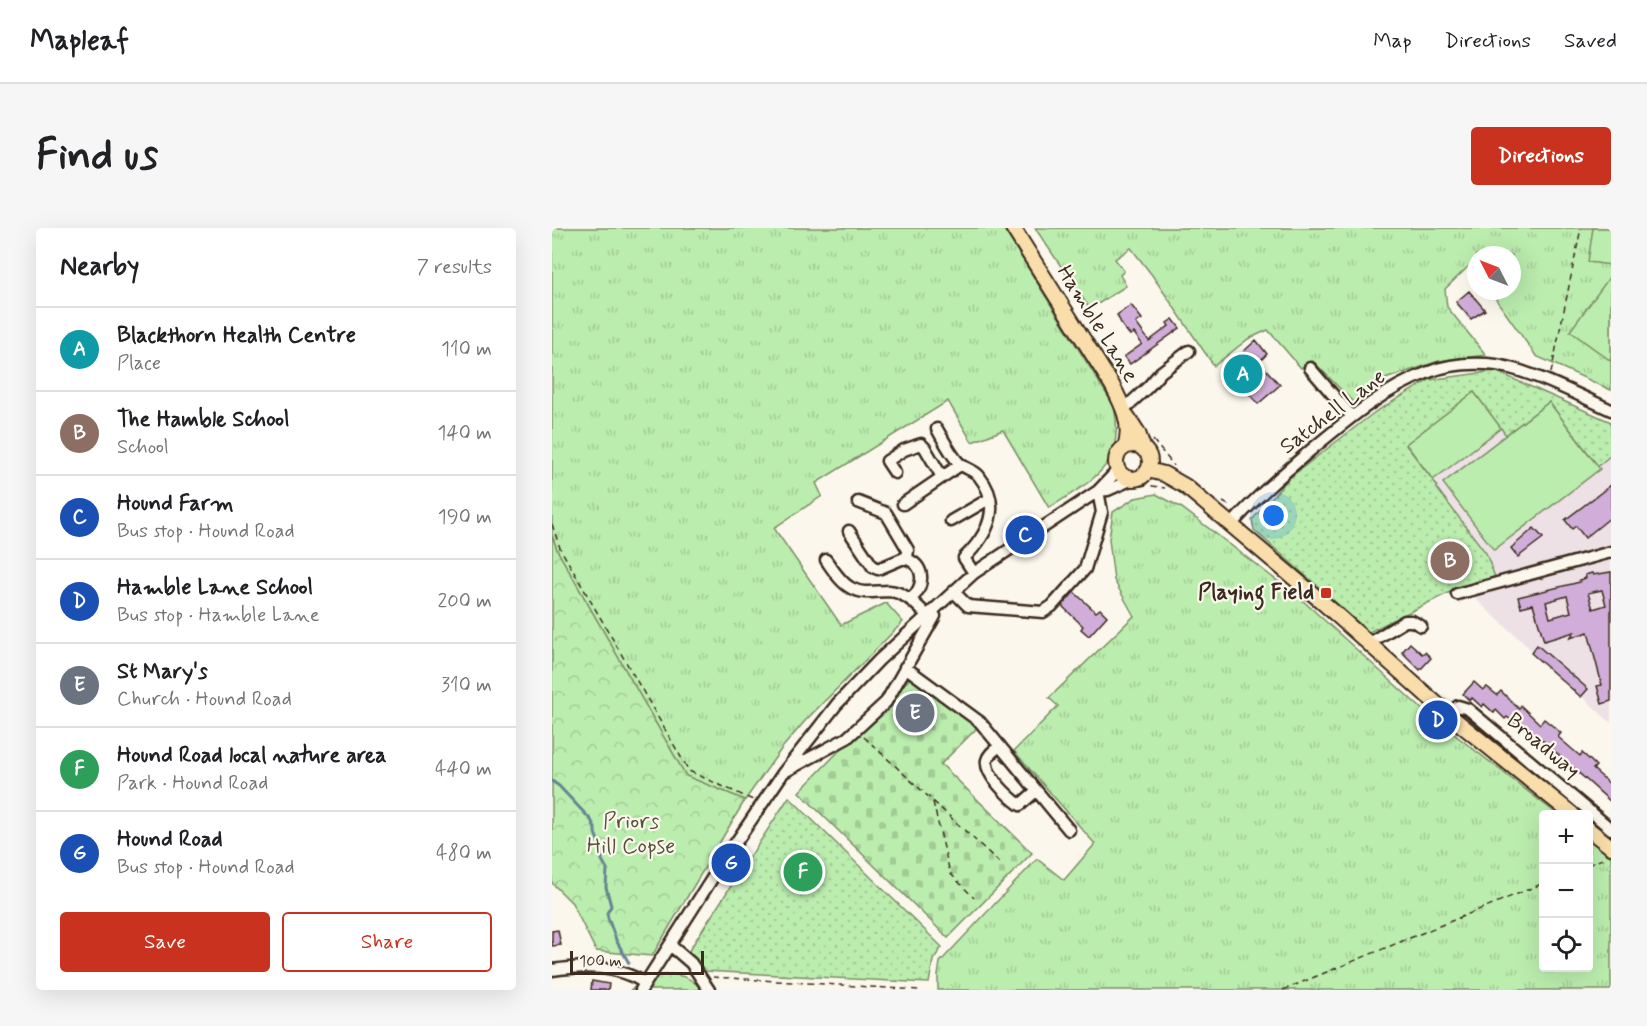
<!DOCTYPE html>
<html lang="en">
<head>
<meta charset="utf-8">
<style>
  :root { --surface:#fff; --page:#f6f6f6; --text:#202124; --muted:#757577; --line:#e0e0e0; --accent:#c8321e }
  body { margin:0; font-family:Mynerve,sans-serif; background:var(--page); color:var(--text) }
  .controls { position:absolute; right:18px; bottom:18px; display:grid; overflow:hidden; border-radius:6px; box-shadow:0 6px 24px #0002 }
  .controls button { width:54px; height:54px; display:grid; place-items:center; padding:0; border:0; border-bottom:2px solid var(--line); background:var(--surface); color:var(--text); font:30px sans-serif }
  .compass { position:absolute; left:915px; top:18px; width:54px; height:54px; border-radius:50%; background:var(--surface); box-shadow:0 6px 24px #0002; rotate:312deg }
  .scale { position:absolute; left:18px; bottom:15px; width:134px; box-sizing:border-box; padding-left:6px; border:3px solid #3b2a1e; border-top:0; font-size:16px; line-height:21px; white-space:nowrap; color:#3b2a1e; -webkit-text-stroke:4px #fbf7ec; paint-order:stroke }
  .you { position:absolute; left:722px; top:288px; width:21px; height:21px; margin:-15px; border:4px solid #fff; border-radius:50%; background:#1a73e8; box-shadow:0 0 0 9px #1a73e833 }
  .badge { display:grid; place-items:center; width:39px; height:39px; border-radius:50%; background:var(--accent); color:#fff; font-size:20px; font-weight:700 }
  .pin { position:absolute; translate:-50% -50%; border:3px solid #fff; box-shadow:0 2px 6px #0006 }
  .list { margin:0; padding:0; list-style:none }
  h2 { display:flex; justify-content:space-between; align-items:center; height:78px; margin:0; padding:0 24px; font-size:26px }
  h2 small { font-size:20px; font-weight:400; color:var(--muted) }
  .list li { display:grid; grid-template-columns:39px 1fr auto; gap:18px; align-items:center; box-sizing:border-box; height:84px; padding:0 24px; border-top:2px solid var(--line) }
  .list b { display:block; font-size:22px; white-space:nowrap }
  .list p { margin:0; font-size:20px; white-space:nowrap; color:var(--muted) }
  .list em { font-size:20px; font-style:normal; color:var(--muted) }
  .actions { display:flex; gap:12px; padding:18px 24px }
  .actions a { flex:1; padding:14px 0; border:2px solid var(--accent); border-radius:6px; text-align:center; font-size:21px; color:var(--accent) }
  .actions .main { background:var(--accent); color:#fff }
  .icon { flex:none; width:33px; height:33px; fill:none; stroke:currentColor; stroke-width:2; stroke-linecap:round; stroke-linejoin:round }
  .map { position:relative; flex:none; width:1059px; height:762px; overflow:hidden; border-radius:6px }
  header { display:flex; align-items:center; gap:36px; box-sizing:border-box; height:84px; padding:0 30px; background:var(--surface); border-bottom:2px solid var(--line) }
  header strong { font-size:28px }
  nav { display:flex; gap:33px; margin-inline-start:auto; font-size:21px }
  .intro { display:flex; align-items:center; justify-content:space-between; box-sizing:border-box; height:144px; padding:0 36px }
  h1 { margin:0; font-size:42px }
  .button { padding:15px 27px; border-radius:6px; background:var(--accent); color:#fff; font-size:21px; font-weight:700 }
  main { display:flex; gap:36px; padding:0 36px }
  aside { flex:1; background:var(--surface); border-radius:6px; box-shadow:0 6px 24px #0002 }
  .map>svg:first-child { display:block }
  .built { fill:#eee1e6 }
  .grass { fill:url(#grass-tufts); stroke:#7b8c66; stroke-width:1.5 }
  .forest { fill:url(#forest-crowns); stroke:#7b8c66; stroke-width:1.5 }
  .cemetery { fill:url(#cemetery-stones); stroke:#7b8c66; stroke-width:1.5 }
  .park { fill:url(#park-dots); stroke:#7b8c66; stroke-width:1.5 }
  .pitch { fill:#bbedae; stroke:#7b8c66; stroke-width:1.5 }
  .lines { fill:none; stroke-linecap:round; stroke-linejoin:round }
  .stream { stroke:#668594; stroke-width:3 }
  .building { fill:#d0aed9; stroke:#3b2a1e; stroke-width:1.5; fill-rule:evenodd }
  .minor-casing { stroke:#3b2a1e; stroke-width:15 }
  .major-casing { stroke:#3b2a1e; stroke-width:18 }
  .path { stroke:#3b2a1e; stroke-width:1.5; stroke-dasharray:6 4.5; stroke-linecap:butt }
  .minor { stroke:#fbf7ec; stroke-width:10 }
  .major { stroke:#f9deab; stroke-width:14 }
  .poi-dot { fill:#c8321e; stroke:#fbf7ec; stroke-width:2 }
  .labels { text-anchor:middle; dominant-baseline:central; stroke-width:4.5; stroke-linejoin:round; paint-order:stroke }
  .street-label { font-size:22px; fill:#3b2a1e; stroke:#fbf7ec }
  .poi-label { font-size:22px; font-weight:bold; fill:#3b2a1e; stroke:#fbf7ec; text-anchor:end }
  .park-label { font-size:22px; fill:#55513b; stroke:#fbf7ec }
</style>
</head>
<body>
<header>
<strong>Mapleaf</strong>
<nav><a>Map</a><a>Directions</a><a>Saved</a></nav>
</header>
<div class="intro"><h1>Find us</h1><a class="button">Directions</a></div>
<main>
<aside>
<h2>Nearby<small>7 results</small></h2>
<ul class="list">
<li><span class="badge" style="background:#0f9aa8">A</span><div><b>Blackthorn Health Centre</b><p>Place</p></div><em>110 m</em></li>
<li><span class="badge" style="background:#8d6e63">B</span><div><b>The Hamble School</b><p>School</p></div><em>140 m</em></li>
<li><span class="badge" style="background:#1a4fb4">C</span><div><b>Hound Farm</b><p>Bus stop · Hound Road</p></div><em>190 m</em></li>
<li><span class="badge" style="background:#1a4fb4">D</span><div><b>Hamble Lane School</b><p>Bus stop · Hamble Lane</p></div><em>200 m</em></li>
<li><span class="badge" style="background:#6b7280">E</span><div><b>St Mary's</b><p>Church · Hound Road</p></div><em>310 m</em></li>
<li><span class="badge" style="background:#2e9e5b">F</span><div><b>Hound Road local nature area</b><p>Park · Hound Road</p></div><em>440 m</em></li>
<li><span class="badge" style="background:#1a4fb4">G</span><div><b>Hound Road</b><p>Bus stop · Hound Road</p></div><em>480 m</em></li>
</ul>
<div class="actions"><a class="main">Save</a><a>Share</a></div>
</aside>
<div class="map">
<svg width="1059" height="762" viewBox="0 0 1059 762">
  <defs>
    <pattern id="grass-tufts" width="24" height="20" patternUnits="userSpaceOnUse" patternTransform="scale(1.5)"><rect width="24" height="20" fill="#bbedae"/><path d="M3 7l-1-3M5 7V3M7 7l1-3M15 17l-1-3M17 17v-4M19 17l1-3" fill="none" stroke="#a2cb95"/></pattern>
    <pattern id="forest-crowns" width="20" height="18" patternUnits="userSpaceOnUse" patternTransform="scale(1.5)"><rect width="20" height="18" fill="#bbedae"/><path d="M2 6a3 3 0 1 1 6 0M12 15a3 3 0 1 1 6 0" fill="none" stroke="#a2cb95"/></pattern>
    <pattern id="cemetery-stones" width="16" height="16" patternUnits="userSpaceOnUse" patternTransform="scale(1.5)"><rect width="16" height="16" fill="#bbedae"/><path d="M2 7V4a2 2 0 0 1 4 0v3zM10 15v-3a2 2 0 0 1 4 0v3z" fill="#a2cb95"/></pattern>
    <pattern id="park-dots" width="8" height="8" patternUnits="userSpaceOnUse" patternTransform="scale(1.5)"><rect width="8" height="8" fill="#bbedae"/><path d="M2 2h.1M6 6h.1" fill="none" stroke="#a2cb95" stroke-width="1.8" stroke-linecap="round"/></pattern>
  </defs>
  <rect width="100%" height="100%" fill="#fbf7ec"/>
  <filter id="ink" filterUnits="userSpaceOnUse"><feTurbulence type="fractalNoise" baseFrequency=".0167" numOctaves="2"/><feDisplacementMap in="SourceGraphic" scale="12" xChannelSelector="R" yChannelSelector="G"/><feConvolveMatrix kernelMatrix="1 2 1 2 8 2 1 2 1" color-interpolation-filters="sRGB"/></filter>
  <g filter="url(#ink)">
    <path class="built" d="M943,143L1059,194V495L919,367L907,376L898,365L817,404L702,302L699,296L700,292L737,250L823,184L877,152Z"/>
    <path class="grass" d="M0,0H451L562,178C574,238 541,252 497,280L451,202L420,214L396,173L264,255L270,268L222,300L289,397L334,375L351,394L253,493L230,520L193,572L134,548L5,322L0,307Z
      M483,0H1059V162L984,128L938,63H960V27H924V44L918,37L893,61L895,79L934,127L887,133L821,155L801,174L761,133L749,140L716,102L696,111L662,138L600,47L579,20L563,31L572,43L568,47L574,58L538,81Z
      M604,266L630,280L749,371L871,482L1005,586H992V740H1036L1037,611L1059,629V762H386V748L388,734L485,631L512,652L543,616L462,523L506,478L497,470L582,388L562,352L557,311L561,284L583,270Z"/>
    <path class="forest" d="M0,307L5,322L134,548L193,572L100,728L44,723L20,675L0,655Z
      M119,746C134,748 140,751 150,762H78L104,748Z"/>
    <path class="cemetery" d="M367,441L426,499L389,536L480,625L396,710L247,564Z"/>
    <path class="park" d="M943,143L1059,194V227L1046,238L997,174L954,207L922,164L854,217L884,256L886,262L934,325L943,349L898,364L817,404L702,302L700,292L737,250L823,184L877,152Z
      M237,569L390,719L381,732L377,755L152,743L136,724Z"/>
    <path class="pitch" d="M1041,0H1059V37L1036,34Z
      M1059,47V133L1018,103Z
      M922,164L949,200L881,252L854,216Z
      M997,174L1048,241L942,322L891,255Z"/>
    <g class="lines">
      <path class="stream" d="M0,553L7,558L39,592L43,600V605L50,623V632L55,641L54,659L59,678L55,685L56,690L64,712L77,735"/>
    </g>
    <path class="building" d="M917,63L933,82L919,91L904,74Z
      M579,77L590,91L584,95L597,113L617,98L615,95L621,91L628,100L578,136L572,129L590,116L582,105L578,107L571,99L565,87Z
      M704,112L715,126L707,134L728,157L706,176L674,140Z
      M1059,257V289L1033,310L1024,298L1020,301L1013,292Z
      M982,300L991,310L966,329L959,320Z
      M1059,344V473L1050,476L1045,458L1050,457L1036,404L1018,410L1022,404L992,413L981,376L969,379L966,369L1028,354L1027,352L1034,350L1033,347L1040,345L1041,347ZM1050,362L1054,377L1041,381L1036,365ZM1015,368L1019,384L998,390L994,374Z
      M522,364L544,384L548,381L555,388L537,408L529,401L531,398L510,378Z
      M858,415L870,426L873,424L879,430L868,442L850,424Z
      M985,417L1036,461L1029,469L979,425Z
      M922,454L931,462L935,459L945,467L949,463L967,481L969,478L988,496L992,491L1002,499L1009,505L1006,509L1028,528L1030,525L1038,532L1044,538L1041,541L1059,557V574L979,502L977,503L967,495L965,497L955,489L953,491L944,482L942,485L932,476L930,479L920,470L918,473L911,466Z
      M369,469L376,474L356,501L349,496Z
      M6,702L9,717L0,718V703Z
      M40,753L57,756L56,762H39Z"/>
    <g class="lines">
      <g class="minor-casing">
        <path id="minor" d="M758,140L800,189
          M572,181L596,159L609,144L637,123
          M385,201C391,211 400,229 408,236C414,241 422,242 427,248C451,278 436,307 412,330L422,345
          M343,245L335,233L352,222L369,216L373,220L390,249
          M546,263L556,262L581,251
          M306,274L334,285L356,322L355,330
          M351,276L408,237
          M399,293L437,271
          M679,297C704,269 731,246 759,222C795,192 833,160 877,144C894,137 917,135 935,136C971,138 1026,167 1059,182
          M297,303L321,339L326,341L352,330C374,336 373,358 359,371
          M274,332C281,342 289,355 299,360C312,367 323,363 337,363C354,364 365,378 376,388
          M402,364L416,378L491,384L500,378L533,341L550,284L546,263
          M905,366L1059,324
          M817,415L853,393H860L869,398
          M353,439L428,494L517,602
          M897,487L906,478L916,481L1059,601
          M448,518C443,522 437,525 435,532C432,546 457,569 468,577L484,563
          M234,543L295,510L334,474L383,388
          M118,717L139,735L157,762
          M0,742C33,737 64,737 93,755
          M89,762L168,638L231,545L285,476L327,432L422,345L546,263L566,242"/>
      </g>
      <g class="major-casing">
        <path id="major" d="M461,0L560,157C570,176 581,197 573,219
          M575,188L586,205L592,222
          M564 234a17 17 0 1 1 34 0a17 17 0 1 1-34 0Z
          M596,242L612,246L633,258L768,372L897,487L1020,586
          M1036,601L1059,619"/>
      </g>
      <path class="path" d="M999,145L1029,0
        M601,212L622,238
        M589,258L595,257L613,260
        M671,274L680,279
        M0,296L8,320L137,543L201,572
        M312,509L450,637
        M381,574L398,645L422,670
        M1036,637L1055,629
        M161,749L367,762
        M731,762L992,655"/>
      <use href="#minor" class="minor"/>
      <use href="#major" class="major"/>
    </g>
  </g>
  <rect class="poi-dot" x="768" y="359" width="12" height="12" rx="3"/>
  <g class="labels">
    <g class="street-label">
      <text transform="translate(545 96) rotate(58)">Hamble Lane</text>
      <text transform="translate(781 184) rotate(-37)">Satchell Lane</text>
      <text transform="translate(991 518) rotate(40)">Broadway</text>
    </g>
    <g class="poi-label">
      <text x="762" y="365">Playing Field</text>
    </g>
    <g class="park-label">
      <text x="79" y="594">Priors<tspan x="79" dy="25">Hill Copse</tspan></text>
    </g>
  </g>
</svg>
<div class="controls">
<button>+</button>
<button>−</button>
<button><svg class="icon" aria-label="locate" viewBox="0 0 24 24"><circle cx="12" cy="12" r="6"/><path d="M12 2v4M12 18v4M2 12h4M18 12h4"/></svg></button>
</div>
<svg class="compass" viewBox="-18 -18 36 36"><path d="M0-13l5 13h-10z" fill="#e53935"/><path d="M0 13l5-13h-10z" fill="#757577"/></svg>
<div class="scale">100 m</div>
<div class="you"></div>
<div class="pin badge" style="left:691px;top:146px;background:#0f9aa8">A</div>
<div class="pin badge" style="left:898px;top:333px;background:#8d6e63">B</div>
<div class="pin badge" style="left:473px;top:307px;background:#1a4fb4">C</div>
<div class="pin badge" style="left:886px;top:492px;background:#1a4fb4">D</div>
<div class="pin badge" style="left:363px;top:485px;background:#6b7280">E</div>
<div class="pin badge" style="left:251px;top:644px;background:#2e9e5b">F</div>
<div class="pin badge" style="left:179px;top:635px;background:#1a4fb4">G</div>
</div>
</main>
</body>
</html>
